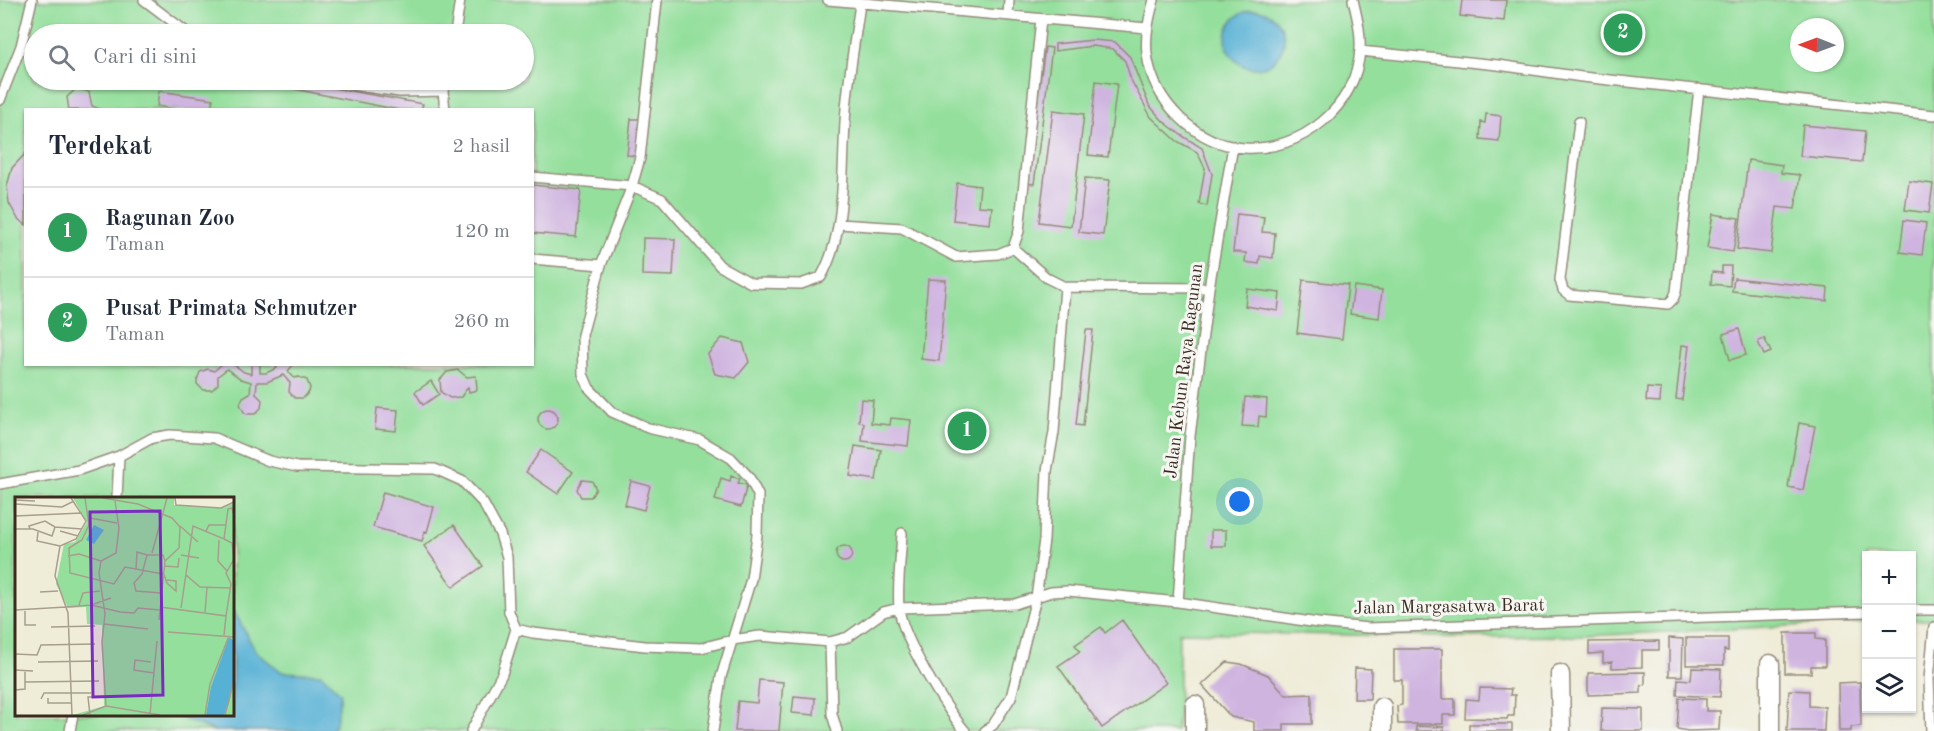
<!DOCTYPE html>
<html lang="id">
<head>
<meta charset="utf-8">
<style>
  :root { --surface:#fff; --page:#f6f6f7; --text:#1f2937; --muted:#747a83; --line:#e0e1e3; --accent:#d93025 }
  body { margin:0; font-family:"Old Standard TT",serif; background:var(--page); color:var(--text) }
  .controls { position:absolute; right:18px; bottom:18px; display:grid; overflow:hidden; border-radius:0px; box-shadow:0 2px 4px #0004 }
  .controls button { width:54px; height:54px; display:grid; place-items:center; padding:0; border:0; border-bottom:2px solid var(--line); background:var(--surface); color:var(--text); font:30px sans-serif }
  .compass { position:absolute; left:1790px; top:18px; width:54px; height:54px; border-radius:50%; background:var(--surface); box-shadow:0 2px 4px #0004; rotate:271deg }
  .you { position:absolute; left:1240px; top:502px; width:21px; height:21px; margin:-15px; border:4px solid #fff; border-radius:50%; background:#1a73e8; box-shadow:0 0 0 9px #1a73e833 }
  .badge { display:grid; place-items:center; width:39px; height:39px; border-radius:50%; background:var(--accent); color:#fff; font-size:20px; font-weight:700 }
  .pin { position:absolute; translate:-50% -50%; border:3px solid #fff; box-shadow:0 2px 6px #0006 }
  .list { margin:0; padding:0; list-style:none }
  h2 { display:flex; justify-content:space-between; align-items:center; height:78px; margin:0; padding:0 24px; font-size:26px }
  h2 small { font-size:20px; font-weight:400; color:var(--muted) }
  .list li { display:grid; grid-template-columns:39px 1fr auto; gap:18px; align-items:center; box-sizing:border-box; height:90px; padding:0 24px; border-top:2px solid var(--line) }
  .list b { display:block; font-size:22px; white-space:nowrap }
  .list p { margin:0; font-size:20px; white-space:nowrap; color:var(--muted) }
  .list em { font-size:20px; font-style:normal; color:var(--muted) }
  .icon { flex:none; width:33px; height:33px; fill:none; stroke:currentColor; stroke-width:2; stroke-linecap:round; stroke-linejoin:round }
  .map { position:relative; flex:none; width:1934px; height:731px; overflow:hidden }
  .search { position:absolute; background:var(--surface); box-shadow:0 2px 4px #0004; left:24px; top:24px; width:510px; height:66px; display:flex; align-items:center; gap:15px; box-sizing:border-box; padding:0 21px; border-radius:33px; color:var(--muted); font-size:22px }
  .panel { position:absolute; background:var(--surface); box-shadow:0 2px 4px #0004; left:24px; top:108px; width:510px; height:258px; border-radius:0px }
  .map>svg:first-child { display:block }
  .green { fill:#93df9b; stroke:#67845c; stroke-width:1.5; fill-rule:evenodd }
  .water { fill:#57b1d5; stroke:#496e7a; stroke-width:1.5 }
  .building { fill:#cfb4e0 }
  .lines { fill:none; stroke-linecap:round; stroke-linejoin:round }
  .service-casing { stroke:#958b7b; stroke-width:12 }
  .minor-casing { stroke:#958b7b; stroke-width:21 }
  .service { stroke:#fff; stroke-width:9 }
  .minor { stroke:#fff; stroke-width:18 }
  .labels { text-anchor:middle; dominant-baseline:central; stroke-width:6; stroke-linejoin:round; paint-order:stroke }
  .street-label { font-size:18px; fill:#3b2a1e; stroke:#f6f6f2 }
  .inset-road { fill:none; stroke:#a79e8e; stroke-width:1.5 }
  .view { fill:#7b2cbf; fill-opacity:0.15; stroke:#7b2cbf; stroke-width:3 }
  .inset-edge { fill:none; stroke:#3b2a1e; stroke-width:3 }
</style>
</head>
<body>
<div class="map">
<svg width="1934" height="731" viewBox="0 0 1934 731">
  <rect width="100%" height="100%" fill="#f6f6f2"/>
  <filter id="ink" filterUnits="userSpaceOnUse"><feTurbulence type="fractalNoise" baseFrequency=".0167" numOctaves="2"/><feDisplacementMap in="SourceGraphic" scale="12" xChannelSelector="R" yChannelSelector="G"/><feConvolveMatrix kernelMatrix="1 2 1 2 8 2 1 2 1" color-interpolation-filters="sRGB"/></filter>
  <filter id="wash" filterUnits="userSpaceOnUse"><feTurbulence type="fractalNoise" baseFrequency=".008" numOctaves="4" result="noise"/><feDisplacementMap in="SourceGraphic" scale="24" xChannelSelector="R" yChannelSelector="G"/><feGaussianBlur stdDeviation="1.35" result="paint"/><feColorMatrix in="noise" values="0 0 0 0 0 0 0 0 0 0 0 0 0 0 0 0 0 1.4 0 .05"/><feComposite in="paint" operator="in"/></filter>
  <g filter="url(#wash)">
    <rect width="100%" height="100%" fill="#efecd8"/>
    <path class="green" d="M0,0H1934V620H1912V556H1866V622L1586,636L1453,637L1179,632V713L1176,731H0ZM1799,27H1835V63H1799ZM34,34H524V80H34ZM26,110H532V364H26ZM16,498H232V714H16Z"/>
    <path class="water" d="M1226 39a29 29 0 1 1 58 0a29 29 0 1 1-58 0Z
      M233,609L256,652L282,672L321,674L341,693L336,724L331,731H214L174,715L232,714Z"/>
    <g id="blocks">
      <path class="building" d="M1462,0H1506L1504,21L1460,16Z
        M1093,40L1115,42L1130,57L1149,105L1163,121L1181,135L1202,148L1212,174L1207,206L1199,204L1205,168L1197,152L1177,141L1151,117L1131,80L1125,61L1113,49L1093,46L1055,51V44Z
        M1045,47L1052,48L1034,184L1026,183Z
        M249,80H289L423,104L421,110H399Z
        M1096,81L1117,84L1108,157L1088,155Z
        M77,88L89,92L92,106L102,110H69L67,97Z
        M159,91L213,99L211,110H178L157,106Z
        M1053,110L1084,114L1071,226L1039,222Z
        M1486,114L1501,116L1499,141L1480,139L1481,122L1485,123Z
        M631,119H639L636,156L627,155Z
        M1803,125L1865,131L1862,162L1800,156Z
        M26,153V225L18,219L9,203L7,186L12,168Z
        M1748,160L1782,165L1781,173L1800,175L1795,209L1777,207L1771,253L1737,249Z
        M1085,178L1110,180L1103,235L1079,232Z
        M1909,181L1933,184L1929,213L1905,210Z
        M957,183L980,186L978,206L992,207L990,224L953,220Z
        M532,185L581,190L576,237L532,233Z
        M1237,214L1264,217L1262,232L1275,233L1273,258L1260,256L1259,264L1245,262L1246,253L1233,252Z
        M1713,214L1739,218L1733,252L1707,248Z
        M1904,220L1926,223L1922,255L1900,252Z
        M643,238L675,239L673,276L642,275Z
        M1722,266H1731L1730,286L1711,284L1712,272L1722,273Z
        M1734,278L1828,288L1827,301L1732,291Z
        M928,279L946,280L939,361L921,359Z
        M1303,280L1348,285L1342,339L1297,333Z
        M1354,286L1382,290L1379,318L1350,314Z
        M1247,289L1280,293L1278,311L1245,306Z
        M1739,329L1746,355L1730,360L1723,334Z
        M1086,330H1093L1083,426L1076,425Z
        M722,338L743,343L749,362L736,378L715,374L708,354Z
        M1764,338L1771,352L1764,355L1758,342Z
        M1682,345L1689,346L1682,400L1676,399Z
        M222,364H233L244,372L251,374V364H260V373H266L277,368L274,364H294L288,371L294,378L299,377L307,380L310,388L309,392L303,398H295L289,392L290,383L283,375L267,382H257L256,394L262,400L261,408L255,414H247L244,412L240,404L243,397L250,393L251,382L241,379L227,369L218,376V384L212,390H203L197,384V380L200,372L208,369L214,371Z
        M458,370L467,377L476,376L477,390L469,392L468,387L461,397L450,398L441,392L440,380L447,372Z
        M431,381L439,394L423,405L415,392Z
        M1647,388L1661,389L1660,402L1646,401Z
        M1245,397L1267,399L1266,417L1259,416L1258,427L1242,426Z
        M861,399L873,400L871,423L890,425L891,418L911,420L908,446L862,441L864,423L859,422Z
        M377,408L398,410L396,431L375,429Z
        M538 419a10 10 0 1 1 20 0a10 10 0 1 1-20 0Z
        M1799,423L1815,426L1803,490L1788,487Z
        M855,446L881,450L876,480L850,476Z
        M541,450L573,472L558,494L526,472Z
        M731,476L740,479L738,483L747,485L741,507L715,500L721,478L730,481Z
        M582,480L592,481L596,489L591,497H581L577,489Z
        M631,481L650,486L644,510L625,505Z
        M383,492L434,507L427,532L425,531L422,541L373,527Z
        M454,525L483,566L453,587L424,546Z
        M1211,530H1226V546H1211Z
        M836 554a8 8 0 1 1 16 0a8 8 0 1 1-16 0Z
        M1122,620L1166,683L1102,728L1058,666L1080,651L1075,645L1101,627L1105,633Z
        M1785,633H1816V639L1825,640V666H1811V673H1785Z
        M1669,638L1683,639L1682,676H1669Z
        M1686,638H1728V651L1724,650V665H1686Z
        M1659,641V650H1642V667L1612,668V662L1603,663V653L1589,654V642Z
        M1394,649H1442V699H1455V715H1443V724H1398L1397,706L1402,705V680H1394Z
        M1227,662L1241,664L1268,675L1286,695L1312,694V724H1284V731H1254V722L1231,717L1202,685Z
        M1355,668L1371,669L1370,699H1354Z
        M1692,668L1721,669L1720,697L1677,695L1678,679L1691,680Z
        M1645,672V684L1641,685V693L1588,695V673Z
        M759,680L783,682L779,731H735L738,701L757,703Z
        M1860,682L1861,726L1851,727V731H1839L1838,683Z
        M1480,688L1511,689L1510,695H1515L1514,716H1508L1507,719L1465,718L1466,699L1479,700Z
        M1789,690L1809,691V706L1825,707L1824,731H1787Z
        M794,696L815,698L814,715L792,713Z
        M1679,698L1706,699V711H1720L1719,730L1688,731L1677,729Z
        M1602,708L1643,709V731H1601Z
        M1469,724H1512V731H1469Z
        M1416,726L1444,727V731H1416Z"/>
    </g>
  </g>
  <g filter="url(#ink)">
    <use href="#blocks" fill-opacity="0" stroke="#958b7b" stroke-width="1.5"/>
    <g class="lines">
      <g class="service-casing">
        <path id="service" d="M144,0L189,34
          M657,0L640,158L632,186L601,265L582,335L583,374L589,388L612,412L648,428L700,440L731,458L749,477L758,495L757,535L751,579L721,677L713,731
          M828,0L1147,28
          M1154,0C1149,18 1145,35 1147,54C1153,102 1196,144 1244,148C1301,152 1357,107 1360,49C1361,32 1357,17 1353,0
          M1008,16L1009,0
          M455,34L460,0
          M1360,51L1498,65L1582,77L1934,115
          M316,80L400,92L443,91
          M0,100L21,46L32,0
          M445,110L443,91L446,80
          M1579,122L1560,280L1563,290L1569,295L1668,304L1673,299L1676,292L1699,89
          M532,177L632,186L662,199L720,266L751,283L801,284L821,277C848,230 841,163 846,109C849,74 855,39 860,4
          M839,224L902,228L956,257L998,254L1013,248
          M532,259L601,265
          M1065,287L1209,288
          M0,484L79,470L119,456L152,438L170,435L214,438L269,461L297,467L435,469L462,481L483,503L500,534L507,557L509,612L516,629L533,633L645,646L701,648L732,640L760,636L830,642L848,637L883,612L899,608L1015,604L1051,592L1068,591L1178,602L1318,623L1368,628L1866,612
          M117,498L119,456
          M902,533C901,556 897,585 899,608C902,638 945,707 965,731
          M1178,602L1190,436L1209,288L1233,146
          M1912,610H1934
          M830,642L832,714L837,731
          M70,731L73,714
          M471,731L502,674L516,629
          M985,731L993,725L1011,697L1036,598L1044,540L1047,471L1054,432L1065,287L1047,278L1013,248L1019,231L1041,19
          M1931,731L1929,679L1934,627"/>
      </g>
      <g class="minor-casing">
        <path id="minor" d="M1770,664V731
          M1560,674L1561,731
          M1195,705V731
          M1382,707V731"/>
      </g>
      <use href="#service" class="service"/>
      <use href="#minor" class="minor"/>
    </g>
  </g>
  <g class="labels">
    <g class="street-label">
      <text transform="translate(1184 371) rotate(-83)">Jalan Kebun Raya Ragunan</text>
      <text transform="translate(1449 607) rotate(-1)">Jalan Margasatwa Barat</text>
    </g>
  </g>
  <g transform="translate(15 497)">
    <rect width="219" height="219" fill="#efecd8"/>
    <path d="M58,1H159V8L207,11L219,6V218H58L89,209L87,128L72,127L71,110L53,111L41,87L49,47L60,45L72,25Z" fill="#93df9b"/>
    <path d="M79,28L89,33L79,47L71,43ZM214,140L219,144V181L214,206L209,218H191L196,190Z" fill="#57b1d5"/>
    <path class="inset-road" d="M56,1L71,24L61,42L45,49L40,79L53,116L57,218M70,1L74,28L67,43L54,51L55,76L99,87L110,70L148,77M88,1L123,7L157,21L165,30L164,51L150,64L144,123M160,1L161,8L206,11L219,5M0,3L20,4M0,7L47,10L59,4M0,19L67,16M75,21L102,26M165,29L183,45M0,32H18L37,39L40,30M15,32L14,29L30,24L40,30L67,32M45,34L63,39M191,34L194,28H211M23,35L22,44L45,49M209,42L217,46L219,62L211,76L216,87L211,119M204,43L203,64L212,74M137,56L152,1M166,58L184,61M53,59L64,57L86,64M149,69L163,70L164,61M121,72L122,55L132,58M148,75L152,86L161,94V84L152,83M171,78L185,90L215,91M25,95L43,94M146,96L121,94L119,86L127,77L132,58H148L150,64M64,108L68,96L85,94M76,108L105,115L119,116L123,111L145,113M51,110L76,108L96,101M145,110L211,119L209,138M166,111L178,29L209,42L213,12L217,11L218,16M0,113L51,110M10,114V128H21M190,115L192,91M89,127L133,132M36,130L80,129M153,135L219,140M0,157L22,158L26,148L80,147M23,165L83,164M136,165L120,163L119,173L139,176M0,173L18,174M10,185L84,184M0,193L10,192V173M33,201V206H56M26,202L29,196H76M91,209L87,145L90,117L84,76L86,64L101,56L104,31L100,4M135,217L142,144M68,218L91,209L145,218M75,218L73,200H90M190,218L195,187L214,139M210,218L219,184"/>
    <path class="view" d="M145,14L148,198L78,200L75,15Z"/>
    <rect width="219" height="219" class="inset-edge"/>
  </g>
</svg>
<div class="controls">
<button>+</button>
<button>−</button>
<button><svg class="icon" aria-label="layers" viewBox="0 0 24 24"><path d="M12 4l9 5-9 5-9-5zM3 14l9 5 9-5"/></svg></button>
</div>
<svg class="compass" viewBox="-18 -18 36 36"><path d="M0-13l5 13h-10z" fill="#e53935"/><path d="M0 13l5-13h-10z" fill="#747a83"/></svg>
<div class="you"></div>
<div class="pin badge" style="left:967px;top:431px;background:#2e9e5b">1</div>
<div class="pin badge" style="left:1623px;top:33px;background:#2e9e5b">2</div>
<div class="search"><svg class="icon" aria-label="search" viewBox="0 0 24 24"><circle cx="10" cy="10" r="6"/><path d="M15 15l6 6"/></svg>Cari di sini</div>
<section class="panel">
<h2>Terdekat<small>2 hasil</small></h2>
<ul class="list">
<li><span class="badge" style="background:#2e9e5b">1</span><div><b>Ragunan Zoo</b><p>Taman</p></div><em>120 m</em></li>
<li><span class="badge" style="background:#2e9e5b">2</span><div><b>Pusat Primata Schmutzer</b><p>Taman</p></div><em>260 m</em></li>
</ul>
</section>
</div>
</body>
</html>
